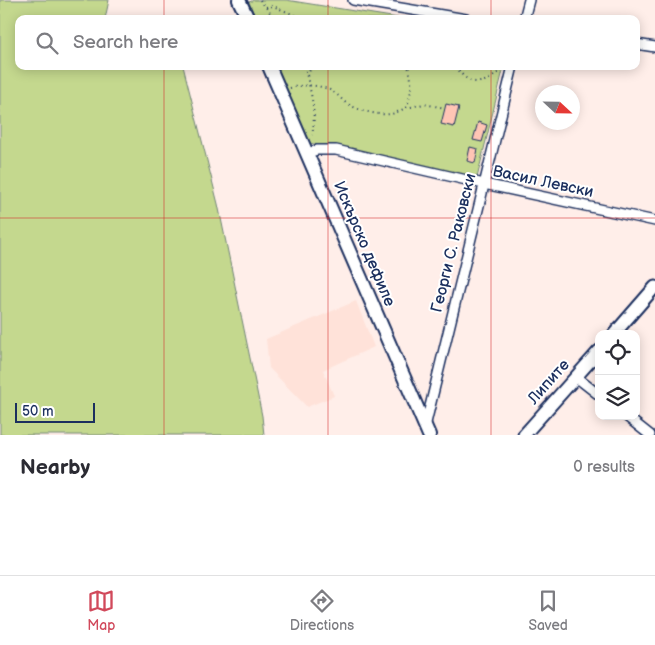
<!DOCTYPE html>
<html lang="en">
<head>
<meta charset="utf-8">
<style>
  :root { --surface:#fff; --page:#f7f7f7; --text:#2b2b33; --muted:#7c7c81; --line:#e1e1e2; --accent:#d1495b }
  body { margin:0; font-family:"Balsamiq Sans",sans-serif; background:var(--page); color:var(--text) }
  .controls { position:absolute; right:15px; bottom:15px; display:grid; overflow:hidden; border-radius:10px; box-shadow:0 2px 12px #0003 }
  .controls button { width:45px; height:45px; display:grid; place-items:center; padding:0; border:0; border-bottom:1px solid var(--line); background:var(--surface); color:var(--text); font:25px sans-serif }
  .compass { position:absolute; left:535px; top:85px; width:45px; height:45px; border-radius:50%; background:var(--surface); box-shadow:0 2px 12px #0003; rotate:112deg }
  .scale { position:absolute; left:15px; bottom:12px; width:80px; box-sizing:border-box; padding-left:5px; border:2px solid #1b2f5e; border-top:0; font-size:14px; line-height:18px; white-space:nowrap; color:#1b2f5e; -webkit-text-stroke:4px #fff; paint-order:stroke }
  .list { margin:0; padding:0; list-style:none }
  h2 { display:flex; justify-content:space-between; align-items:center; height:65px; margin:0; padding:0 20px; font-size:21px }
  h2 small { font-size:16px; font-weight:400; color:var(--muted) }
  .icon { flex:none; width:28px; height:28px; fill:none; stroke:currentColor; stroke-width:2; stroke-linecap:round; stroke-linejoin:round }
  .map { position:relative; flex:none; width:655px; height:435px; overflow:hidden }
  .search { position:absolute; background:var(--surface); box-shadow:0 2px 12px #0003; left:15px; right:15px; top:15px; height:55px; display:flex; align-items:center; gap:12px; box-sizing:border-box; padding:0 18px; border-radius:10px; color:var(--muted); font-size:19px }
  .sheet { height:140px; background:var(--surface) }
  nav { display:flex; justify-content:space-around; align-items:center; box-sizing:border-box; height:70px; border-top:1px solid var(--line); background:var(--surface); font-size:14px; color:var(--muted) }
  nav a { display:grid; justify-items:center; gap:2px }
  nav .on { color:var(--accent) }
  .map>svg:first-child { display:block }
  .built { fill:#ffe2d9 }
  .green { fill:#c4d88e; stroke:#708476 }
  .building { fill:#ffc5b5; stroke:#1b2f5e }
  .lines { fill:none; stroke-linecap:round; stroke-linejoin:round }
  .minor-casing { stroke:#1b2f5e; stroke-width:12 }
  .tertiary-casing { stroke:#1b2f5e; stroke-width:15 }
  .secondary-casing { stroke:#1b2f5e; stroke-width:16 }
  .path { stroke:#1b2f5e; stroke-width:2; stroke-dasharray:1 4; stroke-linecap:butt }
  .minor { stroke:#fff; stroke-width:9 }
  .tertiary { stroke:#fff; stroke-width:11 }
  .secondary { stroke:#fff; stroke-width:12 }
  .grid { fill:none; stroke:#d62828; stroke-width:1; stroke-opacity:0.55 }
  .labels { text-anchor:middle; dominant-baseline:central; stroke-width:4; stroke-linejoin:round; paint-order:stroke }
  .street-label { font-size:16px; fill:#1b2f5e; stroke:#fff }
</style>
</head>
<body>
<div class="map">
<svg width="655" height="435" viewBox="0 0 655 435">
  <rect width="100%" height="100%" fill="#ffeee9"/>
  <filter id="ink" filterUnits="userSpaceOnUse"><feTurbulence type="fractalNoise" baseFrequency=".02" numOctaves="2"/><feDisplacementMap in="SourceGraphic" scale="10" xChannelSelector="R" yChannelSelector="G"/><feConvolveMatrix kernelMatrix="1 2 1 2 8 2 1 2 1" color-interpolation-filters="sRGB"/></filter>
  <g filter="url(#ink)">
    <path class="built" d="M356,301L374,347L323,370L334,396L307,407L269,368L266,339Z"/>
    <path class="green" d="M0,0H109L105,19H19V66H183L218,204L262,416L264,435H0Z
      M254,0H286L404,19H256L249,2Z
      M276,66H504L477,178L309,143Z"/>
    <path class="building" d="M446,104L459,107L454,127L441,124Z
      M478,122L487,125L482,142L473,140Z
      M470,147L478,149L475,163L467,161Z"/>
    <g class="lines">
      <g class="minor-casing">
        <path id="minor" d="M353,0L466,19
          M524,19L529,0
          M636,44L655,47
          M308,153L317,150H336L484,184L655,221
          M576,377L599,395
          M626,416L650,435
          M425,427L513,66"/>
      </g>
      <g class="tertiary-casing">
        <path id="tertiary" d="M614,334L655,287
          M524,435L599,351"/>
      </g>
      <g class="secondary-casing">
        <path id="secondary" d="M239,0L248,19
          M269,66L429,435"/>
      </g>
      <path class="path" d="M260,0L275,19
        M266,7L273,6L304,19
        M304,66C310,88 317,112 312,135
        M456,66C469,89 486,85 502,69
        M308,76L311,66
        M290,88C304,84 322,84 335,93C339,96 342,100 346,103C357,110 378,116 391,114C396,113 401,110 406,108C412,94 413,81 408,66
        M406,108L424,104L445,108"/>
      <use href="#minor" class="minor"/>
      <use href="#tertiary" class="tertiary"/>
      <use href="#secondary" class="secondary"/>
    </g>
  </g>
  <path class="grid" d="M164,0V19M328,0V19M491,0V19M164,66V435M328,66V435M491,66V435M0,218H655"/>
  <g class="labels">
    <g class="street-label">
      <text transform="translate(543 182) rotate(12)">Васил Левски</text>
      <text transform="translate(454 243) rotate(-76)">Георги С. Раковски</text>
      <text transform="translate(364 244) rotate(67)">Искърско дефиле</text>
      <text transform="translate(549 382) rotate(-48)">Липите</text>
    </g>
  </g>
</svg>
<div class="controls">
<button><svg class="icon" aria-label="locate" viewBox="0 0 24 24"><circle cx="12" cy="12" r="6"/><path d="M12 2v4M12 18v4M2 12h4M18 12h4"/></svg></button>
<button><svg class="icon" aria-label="layers" viewBox="0 0 24 24"><path d="M12 4l9 5-9 5-9-5zM3 14l9 5 9-5"/></svg></button>
</div>
<svg class="compass" viewBox="-18 -18 36 36"><path d="M0-13l5 13h-10z" fill="#e53935"/><path d="M0 13l5-13h-10z" fill="#7c7c81"/></svg>
<div class="scale">50 m</div>
<div class="search"><svg class="icon" aria-label="search" viewBox="0 0 24 24"><circle cx="10" cy="10" r="6"/><path d="M15 15l6 6"/></svg>Search here</div>
</div>
<section class="sheet">
<h2>Nearby<small>0 results</small></h2>
<ul class="list">
</ul>
</section>
<nav>
<a class="on"><svg class="icon" aria-label="map" viewBox="0 0 24 24"><path d="M3 6l6-2 6 2 6-2v14l-6 2-6-2-6 2zM9 4v14M15 6v14"/></svg>Map</a>
<a><svg class="icon" aria-label="directions" viewBox="0 0 24 24"><path d="M12 3l9 9-9 9-9-9zM9 14v-3h6M13 9l2 2-2 2"/></svg>Directions</a>
<a><svg class="icon" aria-label="saved" viewBox="0 0 24 24"><path d="M7 4h10v16l-5-4-5 4z"/></svg>Saved</a>
</nav>
</body>
</html>
